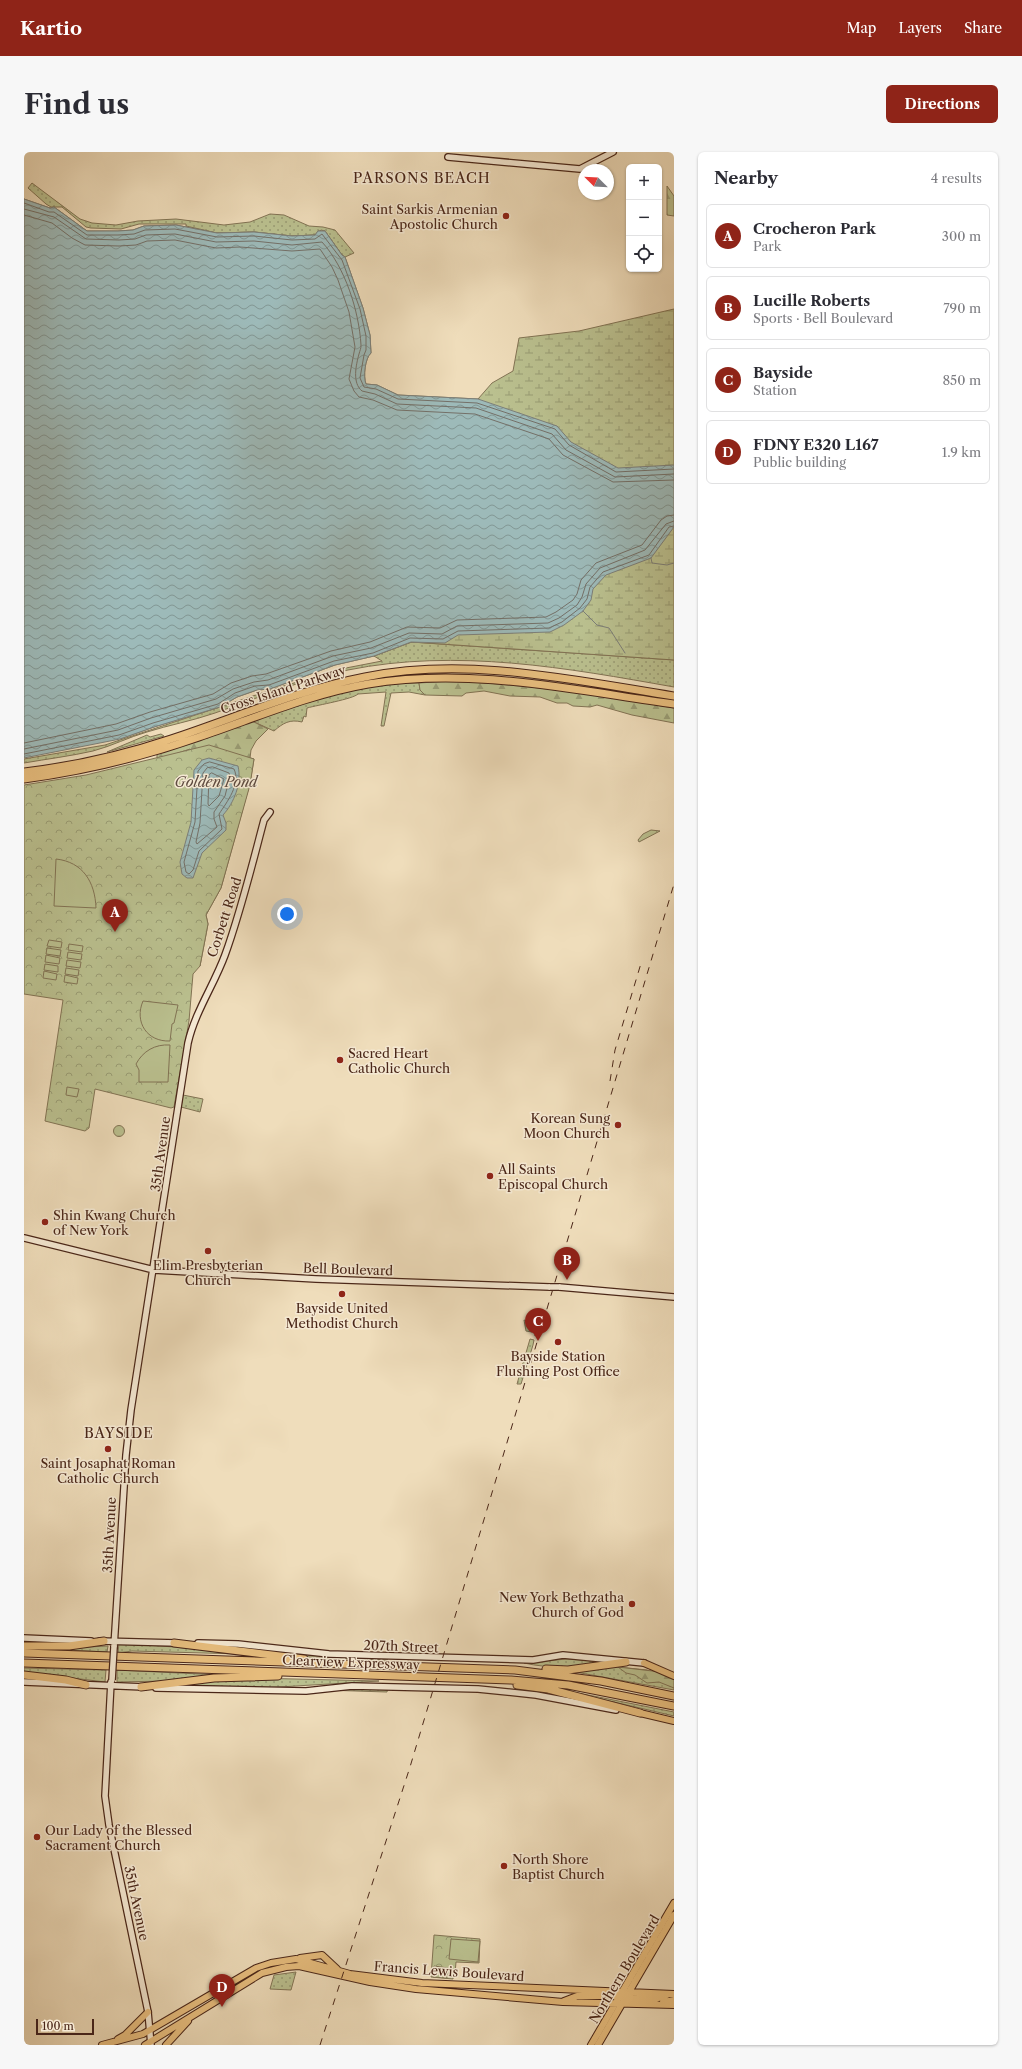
<!DOCTYPE html>
<html lang="en">
<head>
<meta charset="utf-8">
<style>
  :root { --surface:#fff; --page:#f7f7f7; --text:#2b2b33; --muted:#7c7c81; --line:#e1e1e2; --accent:#8f2418 }
  body { margin:0; font-family:"Libre Caslon Text",serif; background:var(--page); color:var(--text) }
  .controls { position:absolute; right:12px; top:12px; display:grid; overflow:hidden; border-radius:6px; box-shadow:0 1px 3px #0004 }
  .controls button { width:36px; height:36px; display:grid; place-items:center; padding:0; border:0; border-bottom:1px solid var(--line); background:var(--surface); color:var(--text); font:20px sans-serif }
  .compass { position:absolute; left:554px; top:12px; width:36px; height:36px; border-radius:50%; background:var(--surface); box-shadow:0 1px 3px #0004; rotate:294deg }
  .scale { position:absolute; left:12px; bottom:10px; width:58px; box-sizing:border-box; padding-left:4px; border:2px solid #4a2618; border-top:0; font-size:11px; line-height:14px; white-space:nowrap; color:#4a2618; -webkit-text-stroke:3px #f5e9d3; paint-order:stroke }
  .you { position:absolute; left:263px; top:762px; width:14px; height:14px; margin:-10px; border:3px solid #fff; border-radius:50%; background:#1a73e8; box-shadow:0 0 0 6px #1a73e833 }
  .badge { display:grid; place-items:center; width:26px; height:26px; border-radius:50%; background:var(--accent); color:#fff; font-size:13px; font-weight:700 }
  .pin { position:absolute; translate:-50% -33px; filter:drop-shadow(0 1px 2px #0008) }
  .pin::after { content:''; position:absolute; top:21px; width:14px; height:12px; background:inherit; clip-path:polygon(0 0,100% 0,50% 100%) }
  .list { margin:0; padding:0; list-style:none }
  h2 { display:flex; justify-content:space-between; align-items:center; height:52px; margin:0; padding:0 16px; font-size:17px }
  h2 small { font-size:13px; font-weight:400; color:var(--muted) }
  .list li { display:grid; grid-template-columns:26px 1fr auto; gap:12px; align-items:center; box-sizing:border-box; height:64px; margin:0 8px 8px; padding:0 8px; border:1px solid var(--line); border-radius:6px }
  .list b { display:block; font-size:15px; white-space:nowrap }
  .list p { margin:0; font-size:13px; white-space:nowrap; color:var(--muted) }
  .list em { font-size:13px; font-style:normal; color:var(--muted) }
  .icon { flex:none; width:22px; height:22px; fill:none; stroke:currentColor; stroke-width:2; stroke-linecap:round; stroke-linejoin:round }
  .map { position:relative; flex:none; width:650px; height:1893px; overflow:hidden; border-radius:6px }
  header { display:flex; align-items:center; gap:24px; box-sizing:border-box; height:56px; padding:0 20px; background:var(--accent); color:#fff }
  header strong { font-size:19px }
  nav { display:flex; gap:22px; margin-inline-start:auto; font-size:14px }
  .intro { display:flex; align-items:center; justify-content:space-between; box-sizing:border-box; height:96px; padding:0 24px }
  h1 { margin:0; font-size:28px }
  .button { padding:10px 18px; border-radius:6px; background:var(--accent); color:#fff; font-size:14px; font-weight:700 }
  main { display:flex; gap:24px; padding:0 24px }
  aside { flex:1; background:var(--surface); border-radius:6px; box-shadow:0 1px 3px #0004 }
  .map>svg:first-child { display:block }
  .grass { fill:url(#grass-dots); stroke:#827354 }
  .forest { fill:url(#forest-firs); stroke:#827354 }
  .wetland { fill:url(#wetland-marsh); stroke:#827354 }
  .park { fill:url(#park-crowns); stroke:#827354 }
  .garden { fill:#bac08f; stroke:#827354 }
  .water { fill:url(#water-waves); stroke:#7c7f79 }
  .lines { fill:none; stroke-linecap:round; stroke-linejoin:round }
  .shore { stroke:#747068; stroke-width:1 }
  .stream { stroke:#7c7f79; stroke-width:1 }
  .secondary-casing { stroke:#4a2618; stroke-width:8 }
  .primary-casing { stroke:#4a2618; stroke-width:8 }
  .highway-casing { stroke:#4a2618; stroke-width:9 }
  .secondary { stroke:#f5e9d3; stroke-width:5.5 }
  .primary { stroke:#e8be7e; stroke-width:6 }
  .highway { stroke:#e8be7e; stroke-width:7 }
  .rail { stroke:#4a2618; stroke-width:1; stroke-dasharray:7 7; stroke-linecap:butt }
  .secondary-bridge-casing { stroke:#4a2618; stroke-width:8; stroke-linecap:butt }
  .secondary-bridge { stroke:#f5e9d3; stroke-width:5.5 }
  .poi-dot { fill:#8f2418; stroke:#f5e9d3; stroke-width:1.5 }
  .labels { text-anchor:middle; dominant-baseline:central; stroke-width:3; stroke-linejoin:round; paint-order:stroke }
  .poi-label { font-size:13px; fill:#4a2618; stroke:#f5e9d3; text-anchor:start }
  .street-label { font-size:13px; fill:#4a2618; stroke:#f5e9d3 }
  .neighbourhood-label { font-size:14px; letter-spacing:1px; fill:#4a2618; stroke:#f5e9d3 }
  .water-label { font-size:14px; font-style:italic; fill:#5f4b40; stroke:#f5e9d3 }
</style>
</head>
<body>
<header>
<strong>Kartio</strong>
<nav><a>Map</a><a>Layers</a><a>Share</a></nav>
</header>
<div class="intro"><h1>Find us</h1><a class="button">Directions</a></div>
<main>
<div class="map">
<svg width="650" height="1893" viewBox="0 0 650 1893">
  <defs>
    <pattern id="grass-dots" width="8" height="8" patternUnits="userSpaceOnUse"><rect width="8" height="8" fill="#bac08f"/><path d="M2 2h.1M6 6h.1" fill="none" stroke="#999c74" stroke-width="1.8" stroke-linecap="round"/></pattern>
    <pattern id="forest-firs" width="22" height="20" patternUnits="userSpaceOnUse"><rect width="22" height="20" fill="#bac08f"/><path d="M5 1l3.5 6h-7zM16 11l3.5 6h-7z" fill="#999c74"/></pattern>
    <pattern id="wetland-marsh" width="20" height="14" patternUnits="userSpaceOnUse"><rect width="20" height="14" fill="#bac08f"/><path d="M1 5h8M5 5V1M11 12h8M15 12V8" fill="none" stroke="#999c74"/></pattern>
    <pattern id="park-crowns" width="20" height="18" patternUnits="userSpaceOnUse"><rect width="20" height="18" fill="#bac08f"/><path d="M2 6a3 3 0 1 1 6 0M12 15a3 3 0 1 1 6 0" fill="none" stroke="#999c74"/></pattern>
    <pattern id="water-waves" width="16" height="10" patternUnits="userSpaceOnUse"><rect width="16" height="10" fill="#9dbab9"/><path d="M0 5q4-4 8 0t8 0" fill="none" stroke="#829795"/></pattern>
  </defs>
  <rect width="100%" height="100%" fill="#efddbb"/>
  <filter id="stains"><feTurbulence type="fractalNoise" baseFrequency=".005" numOctaves="4"/><feColorMatrix values="0 0 0 0 .2 0 0 0 0 .09 0 0 0 0 .02 0 0 0 .5 -.17"/></filter>
  <radialGradient id="worn" r=".72"><stop offset=".6" stop-color="#630" stop-opacity="0"/><stop offset="1" stop-color="#630" stop-opacity=".3"/></radialGradient>
  <path class="grass" d="M8,31L56,67L68,71L92,73L114,69L152,67L200,73L226,70L246,62L260,63L285,74L299,75L311,78L330,101L321,105L318,103L301,79L297,78L291,83L268,84L230,80L193,81L162,74V72H115L97,77L67,76L62,75L38,55H27L22,52L4,36Z
    M387,490L650,508V535C543,516 433,496 324,518C279,527 234,546 191,561C168,569 145,573 123,580C105,585 88,594 69,599C47,604 23,607 0,611V607L81,593L256,535L322,516L358,509L350,504Z
    M380,531H395L396,538L401,543L385,540L367,541L360,574H357L362,540L334,542C329,547 294,553 283,556L282,565L280,564L278,570C266,567 259,571 250,579L228,569L288,548L336,536Z
    M137,582L140,584L83,600L123,583L126,585Z
    M159,943L179,947L176,960L157,955Z
    M513,1166L517,1167L511,1184L513,1170H512L508,1180L502,1179L500,1168L507,1170L508,1167L512,1169Z
    M506,1187L510,1188L509,1193L497,1232H493Z
    M95,1491L150,1495L216,1502L108,1499L94,1501Z
    M84,1494L83,1500L23,1497Z
    M223,1499L364,1508L285,1505Z
    M543,1507L574,1509L575,1511C549,1515 526,1517 500,1511Z
    M594,1515L623,1518L650,1527V1538L546,1519L570,1516Z
    M0,1516L82,1518L81,1530L0,1520Z
    M93,1518L196,1523L142,1529L93,1530Z
    M229,1526L355,1529L238,1536L162,1533L192,1528Z
    M330,1535H364L363,1540L300,1538Z
    M539,1538L650,1560V1564Z
    M272,1820L267,1838L246,1837L250,1823Z"/>
  <path class="forest" d="M643,34L650,44V64L643,63Z
    M425,529C501,532 575,543 650,556V571L608,563L573,553L566,555L549,554L543,551H533L516,545L486,544L460,539L442,541L438,544L401,543L396,538L395,531Z
    M228,569L244,577L232,589L227,598L226,606L230,607L226,631L197,736L182,763L184,772L176,814L166,597L133,608V601Z
    M594,1515L637,1520L650,1527V1536L635,1530L623,1531L611,1523L602,1521Z"/>
  <path class="wetland" d="M0,47L26,56L30,55L63,79H94L109,78L120,74L152,73L193,81L230,80L268,84L291,83L294,79H301L318,103L321,105L339,156L346,183L347,201C341,206 339,224 342,232L353,233L374,243L454,247L468,231L489,219L495,186L555,179L650,157V324L628,331L369,247L77,103Z
    M650,344V508L388,490L350,504L311,513L246,537L233,538L213,545L196,555L130,575L96,587L108,557Z"/>
  <path class="park" d="M185,593L230,607L226,633L197,736L182,763L184,772L176,814L169,822L165,869L150,955L147,956L71,937L65,976L61,979L21,969L39,848L0,842V633L62,623Z
    M627,678L636,679L615,690L614,688L619,682Z
    M89.5 979a5.5 5.5 0 1 1 11 0a5.5 5.5 0 1 1-11 0Z
    M410,1783L456,1787L455,1811L432,1810L431,1822H429V1827L407,1825Z"/>
  <path class="garden" d="M32,707C59,710 71,730 72,756L30,754Z
    M25,788L38,790L37,796L23,794Z
    M45,792L59,794L58,800L44,798Z
    M23,796L37,798L36,804L22,802Z
    M44,800L58,802L57,808L43,806Z
    M22,803L36,806L35,812L21,810Z
    M43,808L57,810L56,816L42,814Z
    M21,812L34,814V820L20,818Z
    M42,816L55,818L54,824L41,822Z
    M20,819L33,822L32,828L19,826Z
    M41,823L54,826L53,832L40,830Z
    M119,849L154,853L150,871L148,872L146,889C123,890 110,870 119,849Z
    M146,893L144,930H115V918L112,912C119,899 131,892 146,893Z
    M43,935L55,937L53,945L42,943Z
    M427,1787L456,1789L454,1810L425,1807Z
    M410,1814L424,1816L423,1826L409,1825Z"/>
  <path class="water" d="M0,47L26,56L30,55L63,79H94L109,78L120,74L152,73L193,81L230,80L268,84L291,83L294,79H301L318,103L321,105L339,156L346,183L347,201C341,206 339,225 342,232L353,233L374,243L454,247L533,274L547,290L594,316L650,313V375L627,406L582,423L569,437L567,448L559,459L540,473L526,480L434,483L421,491L387,490L350,504L311,513L246,537L233,538L213,545L196,555L130,575L96,587L0,606Z
    M185,606L214,614C218,631 210,651 199,663L202,671V678L178,701L169,726H163L158,722L156,710L167,670L170,618L178,608Z"/>
  <g class="lines">
    <path class="shore" d="M0,51L25,60H30L63,83H94L110,82L121,78L151,77L193,85L230,84L268,88L291,87L298,82L318,108L336,157L342,184V198L340,203L336,226L340,235L352,237L374,247L453,251L531,277L545,293L592,320L650,317
      M0,57L30,65L62,87L95,88L111,87L122,83L151,82L192,90L230,89L268,93L298,90C321,115 335,159 337,193C337,197 336,198 335,202C332,213 328,231 338,239L351,242L373,252L452,256L528,282L542,298L591,325L650,322
      M0,63L28,71L48,86L61,93L95,94L112,93L123,89L151,88L192,96L216,95L268,99L296,97L308,115L314,128L325,160L331,195L325,227L330,239L335,245L349,248L373,258L451,262L525,287L539,303L589,330L650,328
      M0,591L92,572L126,560L189,542L207,531L228,524L242,522L307,499L346,490L383,475L416,476L433,468L522,465L532,460L549,448L553,442L557,428L572,411L618,393L637,368L643,364L650,363
      M0,597L94,578L127,566L192,547L209,537L230,530L244,528L309,504L347,496L385,481L418,482L433,474L524,471L535,466L553,453L558,445L562,432L576,416L621,398L642,372L650,369
      M0,602L95,583L129,571L194,552L211,541L231,534L245,533L310,509L349,501L386,486L419,487L434,479L525,476L538,470L556,456L563,447L566,435L579,420L625,403L645,375L650,374
      M186,610L210,617C217,632 203,650 195,662L198,677L175,699L169,718L165,722L162,720L160,710L171,670L174,619L180,612Z
      M189,615L205,621L206,624L201,644L190,660V667L193,675L173,692L172,690L176,671L179,621L183,616Z
      M188,621L200,627L195,644L185,654L184,652L185,623Z"/>
    <path class="stream" d="M627,406L628,411L643,413L650,411
      M559,459L573,473L585,476L601,501"/>
    <g class="secondary-casing">
      <path id="secondary" d="M424,5L556,17L589,0
        M0,1086L130,1118L292,1127L526,1135
        M535,1135L650,1145
        M0,1486L67,1489
        M76,1489L153,1491
        M174,1491L214,1492L305,1502L509,1508L539,1503L620,1511
        M90,1495L102,1303L107,1258L164,891C171,860 190,833 201,803C217,759 228,713 240,668L246,660
        M0,1530L120,1535
        M87,1530L81,1644L85,1673L124,1860L127,1893
        M132,1536L282,1539L328,1534L454,1537L512,1543L592,1558"/>
    </g>
    <g class="primary-casing">
      <path id="primary" d="M620,1511L650,1524
        M616,1561L650,1569
        M276,1806L298,1803L313,1817
        M599,1846L632,1847L643,1843
        M540,1849L553,1844H598
        M639,1850L650,1848
        M94,1887L101,1883L124,1860
        M78,1893L119,1882L232,1816L247,1811L272,1807L326,1822L398,1831L650,1842
        M121,1893L238,1821L262,1815L275,1814L346,1830L392,1837L539,1850L650,1853
        M142,1893L164,1869
        M567,1893L650,1751
        M574,1893L650,1763"/>
    </g>
    <g class="highway-casing">
      <path id="highway" d="M0,620C50,614 99,603 147,587C211,566 274,538 341,525C443,504 549,528 650,544
        M0,627C60,619 118,605 175,585C231,566 286,542 344,532C447,515 548,538 650,552
        M150,1491L280,1507
        M0,1494H45L80,1489
        M0,1501L491,1518L577,1529L650,1544
        M0,1511L487,1528L544,1533L650,1554
        M522,1517L544,1518L602,1510
        M0,1523L42,1528L62,1533
        M493,1533L524,1537L616,1561
        M117,1535L190,1526L254,1524"/>
    </g>
    <use href="#secondary" class="secondary"/>
    <use href="#primary" class="primary"/>
    <use href="#highway" class="highway"/>
    <path class="rail" d="M649,0L650,2
      M586,929L591,898L618,808
      M296,1893L386,1615L650,732"/>
    <g class="secondary-bridge-casing">
      <path id="secondary-bridge" d="M526,1135H535
        M88,1528L90,1495"/>
    </g>
    <use href="#secondary-bridge" class="secondary-bridge"/>
  </g>
  <g class="poi-dot">
    <circle cx="482" cy="64" r="4"/>
    <circle cx="316" cy="908" r="4"/>
    <circle cx="594" cy="973" r="4"/>
    <circle cx="466" cy="1024" r="4"/>
    <circle cx="21" cy="1070" r="4"/>
    <circle cx="184" cy="1099" r="4"/>
    <circle cx="318" cy="1142" r="4"/>
    <circle cx="534" cy="1190" r="4"/>
    <circle cx="84" cy="1297" r="4"/>
    <circle cx="608" cy="1452" r="4"/>
    <circle cx="13" cy="1685" r="4"/>
    <circle cx="480" cy="1714" r="4"/>
  </g>
  <g class="labels">
    <g class="poi-label">
      <text x="474" y="57" text-anchor="end">Saint Sarkis Armenian<tspan x="474" dy="15">Apostolic Church</tspan></text>
      <text x="324" y="901">Sacred Heart<tspan x="324" dy="15">Catholic Church</tspan></text>
      <text x="586" y="966" text-anchor="end">Korean Sung<tspan x="586" dy="15">Moon Church</tspan></text>
      <text x="474" y="1017">All Saints<tspan x="474" dy="15">Episcopal Church</tspan></text>
      <text x="29" y="1063">Shin Kwang Church<tspan x="29" dy="15">of New York</tspan></text>
      <text x="184" y="1113" text-anchor="middle">Elim Presbyterian<tspan x="184" dy="15">Church</tspan></text>
      <text x="318" y="1156" text-anchor="middle">Bayside United<tspan x="318" dy="15">Methodist Church</tspan></text>
      <text x="534" y="1204" text-anchor="middle">Bayside Station<tspan x="534" dy="15">Flushing Post Office</tspan></text>
      <text x="84" y="1311" text-anchor="middle">Saint Josaphat Roman<tspan x="84" dy="15">Catholic Church</tspan></text>
      <text x="600" y="1445" text-anchor="end">New York Bethzatha<tspan x="600" dy="15">Church of God</tspan></text>
      <text x="21" y="1678">Our Lady of the Blessed<tspan x="21" dy="15">Sacrament Church</tspan></text>
      <text x="488" y="1707">North Shore<tspan x="488" dy="15">Baptist Church</tspan></text>
    </g>
    <g class="street-label">
      <text transform="translate(259 537) rotate(-18)">Cross Island Parkway</text>
      <text transform="translate(200 765) rotate(-72)">Corbett Road</text>
      <text transform="translate(136 1002) rotate(-82)">35th Avenue</text>
      <text transform="translate(324 1117) rotate(2)">Bell Boulevard</text>
      <text transform="translate(85 1383) rotate(-87)">35th Avenue</text>
      <text transform="translate(377 1494) rotate(2)">207th Street</text>
      <text transform="translate(327 1510) rotate(2)">Clearview Expressway</text>
      <text transform="translate(113 1751) rotate(78)">35th Avenue</text>
      <text transform="translate(600 1817) rotate(-59)">Northern Boulevard</text>
      <text transform="translate(425 1819) rotate(4)">Francis Lewis Boulevard</text>
    </g>
    <g class="neighbourhood-label">
      <text x="398" y="26">PARSONS BEACH</text>
      <text x="95" y="1281">BAYSIDE</text>
    </g>
    <g class="water-label">
      <text x="192" y="630">Golden Pond</text>
    </g>
  </g>
  <rect width="100%" height="100%" filter="url(#stains)"/>
  <rect width="100%" height="100%" fill="url(#worn)"/>
</svg>
<div class="controls">
<button>+</button>
<button>−</button>
<button><svg class="icon" aria-label="locate" viewBox="0 0 24 24"><circle cx="12" cy="12" r="6"/><path d="M12 2v4M12 18v4M2 12h4M18 12h4"/></svg></button>
</div>
<svg class="compass" viewBox="-18 -18 36 36"><path d="M0-13l5 13h-10z" fill="#e53935"/><path d="M0 13l5-13h-10z" fill="#7c7c81"/></svg>
<div class="scale">100 m</div>
<div class="you"></div>
<div class="pin badge" style="left:91px;top:780px">A</div>
<div class="pin badge" style="left:543px;top:1128px">B</div>
<div class="pin badge" style="left:514px;top:1189px">C</div>
<div class="pin badge" style="left:198px;top:1855px">D</div>
</div>
<aside>
<h2>Nearby<small>4 results</small></h2>
<ul class="list">
<li><span class="badge">A</span><div><b>Crocheron Park</b><p>Park</p></div><em>300 m</em></li>
<li><span class="badge">B</span><div><b>Lucille Roberts</b><p>Sports · Bell Boulevard</p></div><em>790 m</em></li>
<li><span class="badge">C</span><div><b>Bayside</b><p>Station</p></div><em>850 m</em></li>
<li><span class="badge">D</span><div><b>FDNY E320 L167</b><p>Public building</p></div><em>1.9 km</em></li>
</ul>
</aside>
</main>
</body>
</html>
